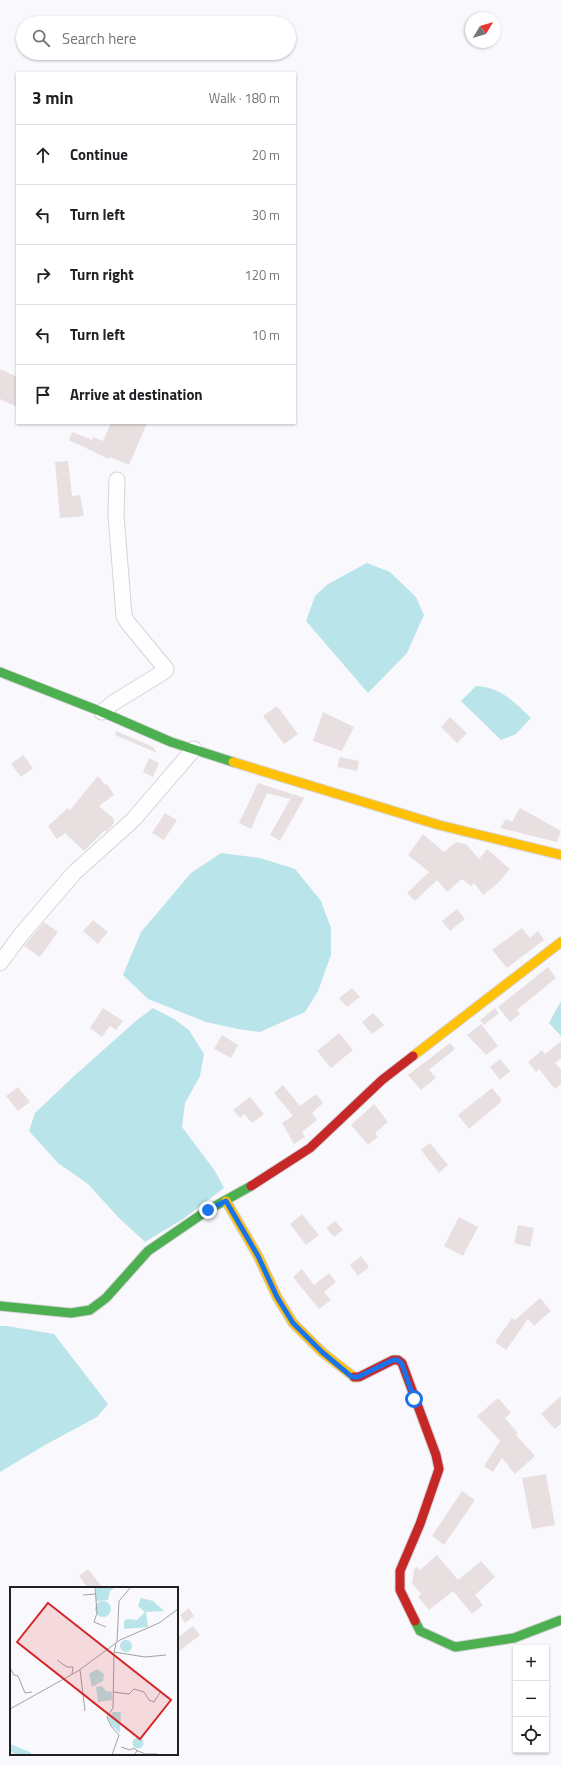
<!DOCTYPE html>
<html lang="en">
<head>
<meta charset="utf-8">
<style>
  :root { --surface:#fff; --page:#f6f6f6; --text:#202124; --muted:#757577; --line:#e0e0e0 }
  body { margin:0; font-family:"Titillium Web",sans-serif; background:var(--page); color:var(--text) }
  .controls { position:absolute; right:12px; bottom:12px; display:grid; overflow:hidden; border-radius:0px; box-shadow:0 1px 3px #0004 }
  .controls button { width:36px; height:36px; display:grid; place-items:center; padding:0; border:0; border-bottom:1px solid var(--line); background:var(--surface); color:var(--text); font:20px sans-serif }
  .compass { position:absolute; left:465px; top:12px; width:36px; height:36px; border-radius:50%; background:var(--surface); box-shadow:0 1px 3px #0004; rotate:52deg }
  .stop { position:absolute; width:12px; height:12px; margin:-9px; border:3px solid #1a73e8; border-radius:50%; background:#fff }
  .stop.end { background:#1a73e8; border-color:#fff; box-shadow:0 1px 4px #0008 }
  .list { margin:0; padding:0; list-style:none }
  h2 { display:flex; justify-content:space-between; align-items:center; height:52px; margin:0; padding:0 16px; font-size:17px }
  h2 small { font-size:13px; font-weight:400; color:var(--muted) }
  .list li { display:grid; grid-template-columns:26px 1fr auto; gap:12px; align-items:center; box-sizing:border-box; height:60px; padding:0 16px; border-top:1px solid var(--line) }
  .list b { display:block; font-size:15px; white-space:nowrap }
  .list em { font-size:13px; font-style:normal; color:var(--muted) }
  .icon { flex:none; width:22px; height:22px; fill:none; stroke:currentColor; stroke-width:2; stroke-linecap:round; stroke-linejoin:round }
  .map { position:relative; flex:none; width:561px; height:1765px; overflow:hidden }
  .search { position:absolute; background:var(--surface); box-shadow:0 1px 3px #0004; left:16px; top:16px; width:280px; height:44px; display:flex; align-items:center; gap:10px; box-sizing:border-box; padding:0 14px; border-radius:22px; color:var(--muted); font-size:15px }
  .panel { position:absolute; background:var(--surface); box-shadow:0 1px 3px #0004; left:16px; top:72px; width:280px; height:352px; border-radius:0px }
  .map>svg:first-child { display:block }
  .water { fill:#b9e4e9 }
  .building { fill:#e8e0e0 }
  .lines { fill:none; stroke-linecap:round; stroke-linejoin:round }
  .street-casing { stroke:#d6d4d8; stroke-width:17 }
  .fast-casing { stroke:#d6d4d8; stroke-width:11 }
  .slow-casing { stroke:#d6d4d8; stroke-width:11 }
  .jam-casing { stroke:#d6d4d8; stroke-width:11 }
  .street { stroke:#fefeff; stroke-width:15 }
  .fast { stroke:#4caf50; stroke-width:9 }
  .slow { stroke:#ffc107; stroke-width:9 }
  .jam { stroke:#c62828; stroke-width:9 }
  .route { stroke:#1a73e8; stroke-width:5 }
  .inset-road { fill:none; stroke:#a2a2a5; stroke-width:1 }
  .view { fill:#d62828; fill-opacity:0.15; stroke:#d62828; stroke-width:2 }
  .inset-edge { fill:none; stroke:#202022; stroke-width:2 }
</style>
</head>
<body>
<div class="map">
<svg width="561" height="1765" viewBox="0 0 561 1765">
  <rect width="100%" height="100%" fill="#f9f8fd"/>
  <path class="water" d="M367,563L390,572L416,597L424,615L407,653L368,693L306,621L315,596L328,584Z
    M476,686C501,687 514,702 531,718L516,734L501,740L461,701Z
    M221,853L260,858L295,869L321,901L331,928V955L318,991L305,1012L260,1032L238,1029L206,1022L148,999L123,975L141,932L191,873Z
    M561,1001V1036L549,1023Z
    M153,1008L174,1019L189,1030L204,1054L200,1076L185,1103L182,1127L215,1171L224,1188L183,1219L145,1242L119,1218L88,1184L58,1163L29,1131L35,1113L73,1077L137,1020Z
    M0,1326H7L54,1334L108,1404L97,1417L45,1445L0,1472Z"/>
  <path class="building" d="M0,369L17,377V407L0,399Z
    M111,423H147L129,465L110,457L109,459L69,440L72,432L92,440L93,437L103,441Z
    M68,461L72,496L80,495L84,516L60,518L55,462Z
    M277,706L298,734L284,744L263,716Z
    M323,712L354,727L342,751L313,741Z
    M450,717L467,733L457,743L441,727Z
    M116,731L153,747L157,753L115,735Z
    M23,755L33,768L21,777L11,764Z
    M340,757L359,761L357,771L337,767Z
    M149,758L159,763L153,777L143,772Z
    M98,776L105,785L107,784L114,795L99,806L114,819V823L107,831H104L84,851L65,833L57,839L48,826L68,808L70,810Z
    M258,783L292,794L290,799L267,793L251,829L239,823Z
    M293,794L304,798L280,841L270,835Z
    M520,808L561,831L557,842L500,828L506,819L512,822Z
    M165,813L177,820L164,840L152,833Z
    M423,834L444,852L456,842L466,844L479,859L487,849L510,869L498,883L483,895L474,883L471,886L462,879L447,892L437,880L415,901L407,893L429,872L408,855Z
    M457,909L465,919L450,931L442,921Z
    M93,920L108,932L98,944L83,931Z
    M44,922L58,932L40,957L24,946Z
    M522,928L530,938L538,931L544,940L507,968L492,950Z
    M548,967L556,978L517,1010L520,1014L510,1022L498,1007Z
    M352,988L360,997L347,1007L339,998Z
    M103,1008L123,1021L116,1030L110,1026L102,1037L90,1028Z
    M495,1008L499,1013L484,1025L480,1020Z
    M373,1013L384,1025L372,1034L362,1022Z
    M481,1024L498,1046L486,1055L467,1035Z
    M339,1033L353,1050L331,1068L317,1051Z
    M222,1035L238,1045L231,1058L214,1049Z
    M561,1041V1058L555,1063L561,1070V1084L555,1089L539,1069L536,1072L528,1062L542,1050L545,1054Z
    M450,1043L455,1049L429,1070L436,1078L421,1090L408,1075Z
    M500,1059L510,1071L500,1080L490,1067Z
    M283,1085L300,1106L316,1094L323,1103L312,1113L317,1120L302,1132L305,1137L294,1144L282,1123L293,1116L274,1093Z
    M18,1087L30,1102L18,1111L6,1096Z
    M492,1088L501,1099V1102L469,1129L458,1115Z
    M250,1097L264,1114L252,1123L244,1114L240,1118L233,1110Z
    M374,1104L388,1122L375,1133L378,1137L368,1145L351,1125Z
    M430,1143L448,1165L439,1173L421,1150Z
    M302,1214L319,1235L306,1245L290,1224Z
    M459,1217L478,1227L463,1256L444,1246Z
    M335,1221L343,1230L334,1237L326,1228Z
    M518,1225L534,1228L530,1247L514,1243Z
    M361,1256L369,1267L358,1276L350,1265Z
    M302,1269L314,1285L329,1273L336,1282L324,1292L331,1300L319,1309L293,1277Z
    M540,1298L551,1311L534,1326L528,1319L506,1350L495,1342L512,1318L515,1320Z
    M561,1396V1424L555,1429L541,1414Z
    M498,1398L511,1413L505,1418L518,1433L516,1435L535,1456L515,1474L502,1458L493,1472L484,1466L500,1441L477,1416Z
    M546,1474L555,1525L532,1529L522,1478Z
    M462,1491L475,1500L444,1545L432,1536Z
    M437,1555L458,1580L481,1561L495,1577L475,1595L483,1605L472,1614L453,1591L429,1610L418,1597L421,1594L412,1583L414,1570L417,1567L420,1570Z
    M88,1569L103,1588H88L79,1576Z
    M189,1608L194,1616L185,1623L180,1615Z
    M193,1626L200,1635L177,1653V1638Z"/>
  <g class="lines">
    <g class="street-casing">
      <path id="street" d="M102,712L113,703L165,671L166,669L128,623L124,616L116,515L117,480
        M0,963L20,936L74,873L133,820L194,749"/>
    </g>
    <g class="fast-casing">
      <path id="fast" d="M0,672L102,712L171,742L233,762
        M0,1306L71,1313L90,1310L106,1298L148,1251L208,1210L251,1186
        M415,1621L420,1631L455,1647L514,1638L561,1620"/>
    </g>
    <g class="slow-casing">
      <path id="slow" d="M233,762L439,825L561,855
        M413,1056L561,942
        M226,1201L258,1256L277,1297L293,1323L322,1352L354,1377"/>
    </g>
    <g class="jam-casing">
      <path id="jam" d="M251,1186L310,1148L382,1080L413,1056
        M354,1377H359L393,1360H398L402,1363L436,1455L439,1469L420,1524L400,1571V1590L415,1621"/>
    </g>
    <use href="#street" class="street"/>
    <use href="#fast" class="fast"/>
    <use href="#slow" class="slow"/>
    <use href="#jam" class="jam"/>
  </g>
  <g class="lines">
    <path class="route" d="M208,1210L226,1201L258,1256L277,1297L293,1323L322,1352L352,1377H358L393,1360H398L402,1364L414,1399"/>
  </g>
  <g transform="translate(10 1587)">
    <rect width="168" height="168" fill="#f9f8fd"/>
    <path d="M86,0H106L100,4L98,13L86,14ZM131,11L143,14L154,24L136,25L138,40L114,42V34L117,32L127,33L135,25L128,19ZM85 22a8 8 0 1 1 16 0a8 8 0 1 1-16 0ZM110 59a6 6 0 1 1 12 0a6 6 0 1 1-12 0ZM87,82L94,87L93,94L82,100L79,87ZM92,99L96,104L102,105V113L88,115L86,100ZM103,125H111L110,146L102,139L98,131ZM122.5 156a5.5 5.5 0 1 1 11 0a5.5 5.5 0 1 1-11 0ZM0,157L20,165L22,168L5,167L0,164Z" fill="#b9e4e9"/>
    <path class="inset-road" d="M85,0L87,26L84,35L96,40M73,8L85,7M107,55L109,14L121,0M104,65L135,70L156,68M47,73L57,80H63L62,87M0,81L4,88L8,89L15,106L22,105M70,83L75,124M103,105L119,107L124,102L134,105L139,113L144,115L151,104M0,122L68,84L110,53L149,36L168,22M111,160L120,163L124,161L127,164L124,168M126,163L135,167H147M102,168L109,148L101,139L97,130L103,121L104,66L106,56"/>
    <path class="view" d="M38,16L161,113L130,152L7,55Z"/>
    <rect width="168" height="168" class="inset-edge"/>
  </g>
</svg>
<div class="controls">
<button>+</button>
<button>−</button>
<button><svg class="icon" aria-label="locate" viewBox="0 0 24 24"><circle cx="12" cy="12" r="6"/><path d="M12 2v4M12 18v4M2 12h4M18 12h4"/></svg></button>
</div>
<svg class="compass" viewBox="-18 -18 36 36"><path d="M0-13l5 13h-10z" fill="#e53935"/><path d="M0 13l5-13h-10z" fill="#757577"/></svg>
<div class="stop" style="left:414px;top:1399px"></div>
<div class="stop end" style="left:208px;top:1210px"></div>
<div class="search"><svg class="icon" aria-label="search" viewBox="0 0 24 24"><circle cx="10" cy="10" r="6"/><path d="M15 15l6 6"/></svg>Search here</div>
<section class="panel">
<h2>3 min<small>Walk · 180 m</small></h2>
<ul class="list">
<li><svg class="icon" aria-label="ahead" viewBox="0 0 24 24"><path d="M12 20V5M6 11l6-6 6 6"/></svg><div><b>Continue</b></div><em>20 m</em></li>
<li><svg class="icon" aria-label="left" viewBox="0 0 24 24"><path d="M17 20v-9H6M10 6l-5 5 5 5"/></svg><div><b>Turn left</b></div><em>30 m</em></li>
<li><svg class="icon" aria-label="right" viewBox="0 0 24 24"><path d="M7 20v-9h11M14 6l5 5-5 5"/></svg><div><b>Turn right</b></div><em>120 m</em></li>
<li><svg class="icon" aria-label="left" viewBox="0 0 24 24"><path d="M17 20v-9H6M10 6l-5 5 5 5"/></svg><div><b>Turn left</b></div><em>10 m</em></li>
<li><svg class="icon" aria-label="arrive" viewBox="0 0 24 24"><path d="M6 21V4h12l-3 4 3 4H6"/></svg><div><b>Arrive at destination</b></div></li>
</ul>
</section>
</div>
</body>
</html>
